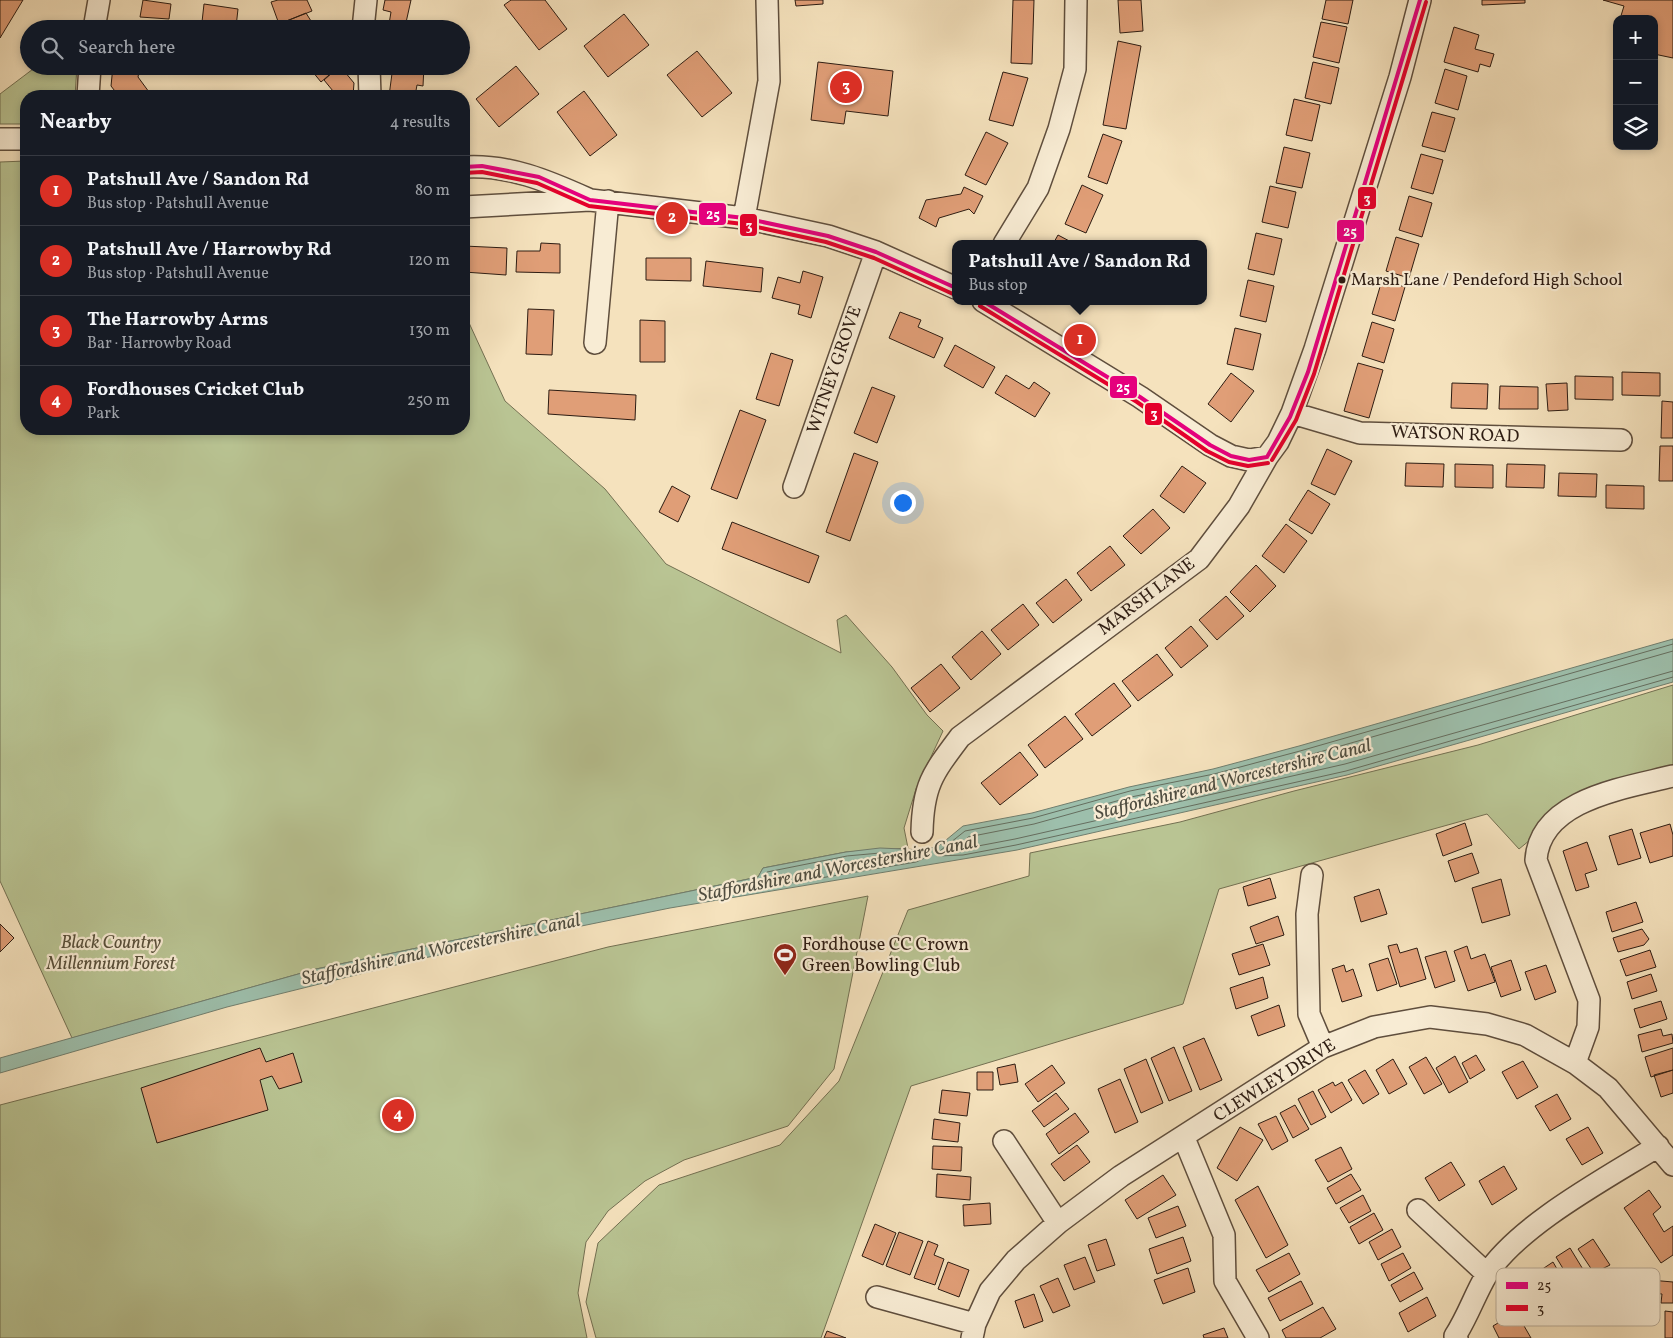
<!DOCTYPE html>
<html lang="en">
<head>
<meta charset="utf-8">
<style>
  :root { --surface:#171b24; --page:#242831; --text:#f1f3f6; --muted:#9ea1a6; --line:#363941; --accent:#d93025 }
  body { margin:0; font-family:Vollkorn,serif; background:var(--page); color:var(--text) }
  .controls { position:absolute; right:15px; top:15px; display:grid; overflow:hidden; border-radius:10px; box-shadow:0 2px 8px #0003 }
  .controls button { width:45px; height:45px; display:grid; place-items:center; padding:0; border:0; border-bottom:1px solid var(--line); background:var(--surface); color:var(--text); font:25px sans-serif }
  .you { position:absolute; left:902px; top:502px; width:18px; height:18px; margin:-12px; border:4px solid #fff; border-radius:50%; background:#1a73e8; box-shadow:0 0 0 8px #1a73e833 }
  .badge { display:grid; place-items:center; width:32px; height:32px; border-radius:50%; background:var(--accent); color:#fff; font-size:16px; font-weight:700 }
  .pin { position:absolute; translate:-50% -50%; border:2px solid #fff; box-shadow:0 1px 5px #0006 }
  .popup { position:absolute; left:952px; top:240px; width:255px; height:65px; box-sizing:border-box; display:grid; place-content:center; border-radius:10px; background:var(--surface); filter:drop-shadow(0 1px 4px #0005); font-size:16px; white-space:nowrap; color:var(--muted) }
  .popup b { font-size:19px; color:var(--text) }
  .popup::after { content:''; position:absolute; left:50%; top:100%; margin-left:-10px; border:10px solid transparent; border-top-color:var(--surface) }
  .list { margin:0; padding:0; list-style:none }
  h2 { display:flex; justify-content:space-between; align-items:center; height:65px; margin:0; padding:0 20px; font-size:21px }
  h2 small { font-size:16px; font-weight:400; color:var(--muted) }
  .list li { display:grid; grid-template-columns:32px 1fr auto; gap:15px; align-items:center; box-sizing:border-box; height:70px; padding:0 20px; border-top:1px solid var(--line) }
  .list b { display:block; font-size:19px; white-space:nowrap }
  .list p { margin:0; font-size:16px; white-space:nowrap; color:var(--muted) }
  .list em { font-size:16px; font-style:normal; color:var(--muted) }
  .icon { flex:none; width:28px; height:28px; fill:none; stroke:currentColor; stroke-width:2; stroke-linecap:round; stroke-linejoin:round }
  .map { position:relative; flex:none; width:1673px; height:1338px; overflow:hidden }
  .search { position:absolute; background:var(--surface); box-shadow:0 2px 8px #0003; left:20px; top:20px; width:450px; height:55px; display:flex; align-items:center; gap:12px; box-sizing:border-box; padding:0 18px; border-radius:28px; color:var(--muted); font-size:19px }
  .panel { position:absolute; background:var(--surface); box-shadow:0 2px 8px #0003; left:20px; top:90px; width:450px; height:345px; border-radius:20px }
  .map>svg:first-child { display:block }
  .green { fill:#b9c493; stroke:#737052 }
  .water { fill:#9dbfac; stroke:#707e6e }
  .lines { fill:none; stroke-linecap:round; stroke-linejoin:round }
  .shore { stroke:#656e5f; stroke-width:1 }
  .building { fill:#e09e77; stroke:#2d1c12 }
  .minor-casing { stroke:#5f4e3d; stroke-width:24 }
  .minor { stroke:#f8ecd4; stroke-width:21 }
  .bus-1-casing { stroke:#f8ecd4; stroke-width:8 }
  .bus-2-casing { stroke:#f8ecd4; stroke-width:8 }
  .bus-1 { stroke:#e5007d; stroke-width:4 }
  .bus-2 { stroke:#e4002b; stroke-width:4 }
  .bus-dot { fill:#2d1c12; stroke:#f8ecd4; stroke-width:2 }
  .labels { text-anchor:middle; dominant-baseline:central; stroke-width:4.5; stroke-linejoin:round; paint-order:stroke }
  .bus-label { font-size:17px; fill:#2d1c12; stroke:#f8ecd4; text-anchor:start }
  .street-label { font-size:18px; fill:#2d1c12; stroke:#f8ecd4 }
  .park-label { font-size:18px; font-style:italic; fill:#574e39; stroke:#f8ecd4 }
  .poi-label { font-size:18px; fill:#2d1c12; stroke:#f8ecd4; text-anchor:start }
  .water-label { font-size:19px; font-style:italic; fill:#4f4d40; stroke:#f8ecd4 }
  .key { fill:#f8ecd4; stroke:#bbae9a; stroke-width:1 }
  .key-label { font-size:14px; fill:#2d1c12 }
  .line-badge { stroke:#f8ecd4; stroke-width:2 }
  .badge-label { font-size:14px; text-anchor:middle; font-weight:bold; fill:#fff }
</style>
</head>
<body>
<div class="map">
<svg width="1673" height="1338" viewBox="0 0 1673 1338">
  <rect width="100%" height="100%" fill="#f5e2bd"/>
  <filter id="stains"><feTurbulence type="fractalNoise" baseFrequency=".004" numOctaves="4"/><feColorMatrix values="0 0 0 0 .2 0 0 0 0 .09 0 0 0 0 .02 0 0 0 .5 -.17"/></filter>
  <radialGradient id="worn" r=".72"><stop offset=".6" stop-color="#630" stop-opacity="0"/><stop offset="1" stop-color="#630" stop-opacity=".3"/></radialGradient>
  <path class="green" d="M37,66H77L75,96H26V124H0V94Z
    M26,161V429H464V312L505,401L605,489L666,564L841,653L837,620L846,615L892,667L927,715L943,731L916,789L904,828L908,848L846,852L763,868L758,877L316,969L72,1038L0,881V162Z
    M1673,685V769L1590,791L1519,849L1487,814L1219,889L1183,1004L911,1086L821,1338H596L586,1302L598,1243L659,1185L780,1145L839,1081L908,910L1029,876L1030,853L1180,822L1294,791L1478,745Z
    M868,896L834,1069L788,1126L684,1160L645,1181L608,1211L586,1242L578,1293L587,1338H0V1105L608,947Z"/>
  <path class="water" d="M1673,639V682L1347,775L1017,850L670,908L424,958L227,1007L0,1073V1058L316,969L758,877L763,868L846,852L880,848L925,850L940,845L963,826L1032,813L1129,787L1213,769L1299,746Z"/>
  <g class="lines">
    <path class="shore" d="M1673,644L1300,751L1214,774L1130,791L1033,818L965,831L936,854L938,856L963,855L1016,845L1346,771L1673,677
      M1673,651L1302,757L1215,780L1131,797L1034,824L968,837L958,847L962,849L1015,839L1345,764L1673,671
      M881,853L923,855L925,858L916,862L719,895L716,893L718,890L760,882L767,872L847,856Z"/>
  </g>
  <path class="building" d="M0,0H23L0,38Z
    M143,0L171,4L169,19L140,17Z
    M278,0H307L312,11L279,24L271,2Z
    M385,0H411L405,27L389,24L391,12L383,10Z
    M511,0H545L567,29L539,50L504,5Z
    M795,0H823V4L796,6Z
    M1013,0H1034L1032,64L1011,63Z
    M1118,0H1141L1143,31L1120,33Z
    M1326,0H1353L1348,24L1322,19Z
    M1482,0H1525V3L1482,5Z
    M1603,0H1673V58L1654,54V19H1620L1624,6Z
    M204,4L238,9L236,27L202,22Z
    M306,13L316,29H282L279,24Z
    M624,14L649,45L608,77L584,46Z
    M1321,22L1347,27L1339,63L1313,57Z
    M1454,27L1479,35L1475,49L1494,54L1490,67L1480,64L1478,72L1444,62Z
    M1118,41L1141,46L1126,129L1103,125Z
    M697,51L732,93L702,117L667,75Z
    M818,62L893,71L888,116L846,111L844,124L811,120Z
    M1313,62L1339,68L1331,104L1305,98Z
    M113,66H140L138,77L149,92L188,94V96H116L118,95L111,86Z
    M308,66H334L336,69L321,82Z
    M340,66L354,83L353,96H333V91L324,80Z
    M393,66H424L423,86L417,85L415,96H389Z
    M516,66L539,94L499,127L476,99Z
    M1445,69L1467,76L1458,110L1435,103Z
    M1003,72L1028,78L1013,126L989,120Z
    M584,91L617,135L590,156L557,112Z
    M1294,99L1320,105L1312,141L1286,135Z
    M1432,112L1455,118L1445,152L1422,146Z
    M986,132L1008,143L986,185L965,175Z
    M1103,134L1122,141L1107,184L1088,177Z
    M1284,147L1310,153L1302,188L1276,183Z
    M1421,154L1443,160L1433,194L1411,188Z
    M1082,185L1103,195L1086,233L1065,224Z
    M1270,186L1296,192L1288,228L1262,222Z
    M964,187L983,196L974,214L969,209L939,218L936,227L919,218L926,200L961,194Z
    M1409,196L1432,203L1422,237L1399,230Z
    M1256,233L1282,239L1274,275L1248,269Z
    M1058,235L1075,244H1053Z
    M1396,237L1419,244L1409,278L1386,271Z
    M541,243L560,244V273L516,272L517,251H540Z
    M464,246L507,248L506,275L464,272Z
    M646,258H691V281L646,280Z
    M706,261L763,268L761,292L703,286Z
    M803,271L823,277L811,318L798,314L800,305L772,298L778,277L800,283Z
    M1248,280L1274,286L1266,322L1240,316Z
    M1382,280L1405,287L1395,321L1372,314Z
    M528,309L554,310L552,355L526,354Z
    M900,312L921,320L918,327L943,338L934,358L889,338Z
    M640,320L665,321V362H640Z
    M1372,322L1394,329L1384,363L1362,356Z
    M1235,328L1261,334L1253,370L1227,364Z
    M955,345L995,367L983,388L944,366Z
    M771,353L793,360L779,406L756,399Z
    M1358,363L1383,370L1369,418L1344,411Z
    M1622,372L1660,373V396L1622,395Z
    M1231,373L1254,391L1231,422L1208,404Z
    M1006,375L1029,389L1034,382L1050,393L1035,417L995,393Z
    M1575,376L1613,377V400L1575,399Z
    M1452,383L1488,384L1487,409L1451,408Z
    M1567,383L1568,410L1548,411L1546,384Z
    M1500,386L1538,387V409H1499Z
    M872,387L895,396L877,443L854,433Z
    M549,390L636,395L635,420L548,414Z
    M1662,401L1673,402V438H1661Z
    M740,410L766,420L737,499L711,489Z
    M1660,446H1673V481H1659Z
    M1327,449L1352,461L1335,495L1311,484Z
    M854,453L878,462L850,541L826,532Z
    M1406,463L1444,464L1443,487L1405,486Z
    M1455,464L1493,465V488L1455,487Z
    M1507,464L1545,465L1544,488L1506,487Z
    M1182,466L1206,483L1184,513L1160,496Z
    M1559,473L1597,474L1596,497L1558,496Z
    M1606,485L1644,486V509L1606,508Z
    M672,486L690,496L678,522L659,512Z
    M1308,490L1330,504L1312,534L1289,520Z
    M1153,509L1170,528L1141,554L1123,536Z
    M732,522L819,556L809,583L722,549Z
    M1286,524L1307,541L1284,573L1262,556Z
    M1110,546L1125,565L1091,591L1077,573Z
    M1256,565L1276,586L1250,612L1230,592Z
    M1066,579L1082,600L1053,623L1036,603Z
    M1226,596L1244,616L1217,640L1199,620Z
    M1023,604L1039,625L1008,650L991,630Z
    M1191,626L1208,646L1181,668L1165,648Z
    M982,631L1001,654L971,680L952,657Z
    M1157,654L1173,675L1138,701L1122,681Z
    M941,664L960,688L930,712L911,688Z
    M1114,683L1131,706L1092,736L1075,714Z
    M1065,716L1083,739L1045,768L1028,745Z
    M1020,752L1038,775L1000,805L981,783Z
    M1465,823L1472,845L1443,856L1436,834Z
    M1670,824L1673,835V856L1650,863L1640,833Z
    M1632,829L1641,858L1618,865L1609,836Z
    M1587,842L1597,870L1585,874L1589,887L1576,891L1563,851Z
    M1472,853L1479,873L1455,882L1448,861Z
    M1270,878L1276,898L1248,906L1243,887Z
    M1501,879L1510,915L1482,923L1472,888Z
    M1379,889L1387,914L1361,922L1354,897Z
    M1636,902L1643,922L1612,932L1606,912Z
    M1278,916L1284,935L1256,944L1250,927Z
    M0,924L14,938L0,952Z
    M1642,929L1649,939L1644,945L1618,952L1613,938Z
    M1263,944L1270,965L1239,975L1232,954Z
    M1397,944L1400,953L1417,948L1426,979L1400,987L1388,946Z
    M1467,946L1471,959L1485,954L1495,982L1468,991L1454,951Z
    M1650,950L1656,967L1626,976L1620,960Z
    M1446,951L1455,981L1435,988L1425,957Z
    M1388,958L1397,984L1377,991L1369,964Z
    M1511,960L1521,990L1501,997L1491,967Z
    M1344,965L1346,972L1353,969L1362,996L1342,1002L1332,969Z
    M1546,965L1556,992L1535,1000L1525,972Z
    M1651,974L1657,991L1632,999L1627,982Z
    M1263,977L1268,998L1236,1009L1230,988Z
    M1661,1001L1667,1019L1640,1028L1634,1009Z
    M1279,1005L1285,1026L1258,1036L1251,1016Z
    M1661,1029L1663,1036L1672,1034L1673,1043L1642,1052L1638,1035Z
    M1204,1038L1222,1080L1200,1090L1183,1047Z
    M1174,1047L1192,1091L1169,1101L1151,1058Z
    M260,1048L266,1062L293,1053L302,1082L279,1089L272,1076L260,1080L268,1110L157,1143L141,1088Z
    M1673,1048V1070L1651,1077L1645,1057Z
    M1476,1055L1485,1070L1470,1079L1462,1063Z
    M1455,1056L1468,1082L1449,1093L1436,1068Z
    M1426,1057L1442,1084L1424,1094L1409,1067Z
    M1146,1059L1163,1103L1141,1113L1124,1069Z
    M1393,1059L1407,1084L1389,1094L1376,1070Z
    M1523,1061L1538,1087L1517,1099L1502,1072Z
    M1015,1064L1018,1082L1000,1085L997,1068Z
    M1052,1065L1065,1083L1038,1102L1025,1084Z
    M1365,1070L1379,1094L1363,1104L1348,1080Z
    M1673,1070V1093L1661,1097L1654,1075Z
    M977,1072H993V1090H977Z
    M1120,1079L1138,1122L1115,1133L1098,1089Z
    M1333,1082L1335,1086L1342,1082L1352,1100L1331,1113L1318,1090Z
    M942,1090L970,1093L967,1116L939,1113Z
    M1313,1091L1326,1117L1311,1125L1298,1099Z
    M1056,1093L1069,1109L1044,1127L1032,1111Z
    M1557,1094L1571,1119L1550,1131L1535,1106Z
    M1295,1105L1309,1129L1293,1138L1280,1113Z
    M1075,1113L1089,1132L1059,1154L1046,1134Z
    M1276,1116L1288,1141L1272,1150L1258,1124Z
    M934,1119L960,1123L958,1142L932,1139Z
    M1240,1127L1263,1140L1237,1181L1217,1168Z
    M1588,1127L1603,1153L1582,1165L1566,1139Z
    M1077,1145L1090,1162L1064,1181L1051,1164Z
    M933,1146L962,1147L961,1171L932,1169Z
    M1341,1147L1352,1169L1328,1182L1315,1160Z
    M1451,1162L1465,1185L1439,1201L1425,1178Z
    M1504,1166L1517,1189L1492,1205L1479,1181Z
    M937,1174L971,1177L970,1200L936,1197Z
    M1351,1174L1361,1190L1336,1204L1327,1188Z
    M1163,1175L1176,1195L1137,1219L1125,1200Z
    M1258,1186L1288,1245L1266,1258L1235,1200Z
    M1649,1190L1661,1207L1653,1214L1664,1232L1673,1226V1255L1661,1263L1624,1208Z
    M1363,1195L1371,1211L1349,1223L1340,1208Z
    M990,1203L991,1224L964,1226L963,1205Z
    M1178,1206L1186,1226L1156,1238L1148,1218Z
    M1374,1213L1383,1230L1359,1244L1350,1227Z
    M875,1224L896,1233L883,1265L862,1256Z
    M1392,1229L1401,1247L1378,1260L1369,1242Z
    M899,1232L923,1241L910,1275L886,1266Z
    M1183,1237L1191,1261L1157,1274L1149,1249Z
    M1106,1239L1115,1265L1097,1271L1088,1245Z
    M1593,1239L1610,1265L1594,1273L1578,1249Z
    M928,1241L938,1245L934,1255L944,1259L935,1285L914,1278Z
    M1570,1248L1584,1271L1570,1280L1556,1257Z
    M1289,1253L1300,1274L1269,1292L1256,1270Z
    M1403,1253L1411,1268L1389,1281L1381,1264Z
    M1085,1257L1095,1282L1074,1290L1064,1265Z
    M948,1262L969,1270L959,1297L938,1289Z
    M1553,1262L1568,1288L1553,1297L1538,1272Z
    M1188,1268L1195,1292L1163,1304L1154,1280Z
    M1414,1272L1423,1289L1400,1302L1391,1285Z
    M1058,1278L1070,1306L1053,1313L1040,1286Z
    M1650,1280L1673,1282V1303H1661L1662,1294L1649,1293Z
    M1301,1281L1313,1304L1280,1321L1268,1298Z
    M1034,1294L1043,1321L1024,1328L1015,1301Z
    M1427,1297L1436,1316L1408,1332L1399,1313Z
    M1323,1307L1336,1329L1320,1338H1286L1282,1330Z
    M1665,1311L1673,1312V1338H1665Z
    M1516,1312L1531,1338H1499L1493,1326Z
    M1224,1328L1228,1338H1204L1203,1335Z
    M827,1331L846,1338H824Z"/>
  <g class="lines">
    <g class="minor-casing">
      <path id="minor" d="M94,29L99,0
        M363,29L366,0
        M369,66L370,96
        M88,96L90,66
        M0,139H26
        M464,167C508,164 548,181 588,199
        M464,207L590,200L744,218L828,236L876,252L956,288
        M744,218L769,81L767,0
        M1004,244L1038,188L1059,129L1075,69L1076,0
        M983,301L1140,397L1210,445L1231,456L1249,460L1267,457
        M595,343L608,201
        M1292,413L1360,433L1621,440
        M794,487L876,252
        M922,832C923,785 933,773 960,737L1199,559L1239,506L1267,457L1278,442L1292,413L1315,349L1400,77L1420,0
        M1312,875L1307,914L1309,1014L1323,1047
        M1575,1063L1588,1027L1589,1000L1536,860C1540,799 1626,788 1673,776
        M1184,1138L1224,1235L1225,1281L1258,1338
        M1004,1141L1058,1223
        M1418,1210L1487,1274
        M877,1297L975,1324
        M972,1338L975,1324L990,1291L1016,1260L1058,1223L1121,1176L1323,1047L1374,1027L1430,1017L1487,1024L1525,1035L1575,1063L1608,1088L1673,1165
        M1457,1338L1455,1336C1468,1316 1475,1294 1487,1274C1520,1224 1607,1178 1658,1146"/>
    </g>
    <use href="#minor" class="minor"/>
    <g class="bus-1-casing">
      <path id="bus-1" d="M464,167L482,166L539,177L590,200L744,218L828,236L876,252L956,288
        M983,301L1140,397L1210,445L1231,456L1249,460L1267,457
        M1267,457L1290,417L1308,372L1420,0"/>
    </g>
    <g class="bus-2-casing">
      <path id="bus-2" d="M464,173L482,172L537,183L589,206L743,224L826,242L874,258L953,294
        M980,306L1137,402L1207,451L1229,462L1248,466L1268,463
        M1272,460L1296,420L1314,374L1426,2"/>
    </g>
    <use href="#bus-1" class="bus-1"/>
    <use href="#bus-2" class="bus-2"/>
  </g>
  <defs>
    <g id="stadium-pin" transform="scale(1.25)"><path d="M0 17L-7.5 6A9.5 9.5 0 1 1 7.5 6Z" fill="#8f2418" stroke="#f8ecd4"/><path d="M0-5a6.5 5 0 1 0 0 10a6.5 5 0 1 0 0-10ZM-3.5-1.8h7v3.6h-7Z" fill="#fff"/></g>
  </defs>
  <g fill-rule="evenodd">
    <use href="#stadium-pin" x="785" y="955"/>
  </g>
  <circle class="bus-dot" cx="1342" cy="280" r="4.5"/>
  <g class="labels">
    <g class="bus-label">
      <text x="1351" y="280">Marsh Lane / Pendeford High School</text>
    </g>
    <g class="street-label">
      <text transform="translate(835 370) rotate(-71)">WITNEY GROVE</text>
      <text transform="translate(1455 435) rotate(2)">WATSON ROAD</text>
      <text transform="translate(1147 597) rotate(-37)">MARSH LANE</text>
      <text transform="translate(1275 1081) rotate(-32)">CLEWLEY DRIVE</text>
    </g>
    <g class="park-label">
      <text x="111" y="943">Black Country<tspan x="111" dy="21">Millennium Forest</tspan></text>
    </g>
    <g class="poi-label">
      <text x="802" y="945">Fordhouse CC Crown<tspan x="802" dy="21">Green Bowling Club</tspan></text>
    </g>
    <g class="water-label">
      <text transform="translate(1233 780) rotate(-14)">Staffordshire and Worcestershire Canal</text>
      <text transform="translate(838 869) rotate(-11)">Staffordshire and Worcestershire Canal</text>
      <text transform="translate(441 950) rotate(-12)">Staffordshire and Worcestershire Canal</text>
    </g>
  </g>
  <rect x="1496" y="1268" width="164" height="58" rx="8" class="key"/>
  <rect x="1506" y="1282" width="22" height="7" fill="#e5007d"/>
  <rect x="1506" y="1305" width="22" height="6" fill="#e4002b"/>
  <g class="key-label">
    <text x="1537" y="1290">25</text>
    <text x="1537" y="1313">3</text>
  </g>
  <g class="line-badge">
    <rect x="1357" y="186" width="20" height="24" rx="5" fill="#e4002b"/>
    <rect x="698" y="202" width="29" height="24" rx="5" fill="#e5007d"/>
    <rect x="739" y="213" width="19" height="24" rx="5" fill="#e4002b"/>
    <rect x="1336" y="219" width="29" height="24" rx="5" fill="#e5007d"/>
    <rect x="1109" y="375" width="29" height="24" rx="5" fill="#e5007d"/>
    <rect x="1144" y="402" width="19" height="24" rx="5" fill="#e4002b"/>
  </g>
  <g class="badge-label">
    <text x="1367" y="203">3</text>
    <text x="713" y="219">25</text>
    <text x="749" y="230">3</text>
    <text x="1350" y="236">25</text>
    <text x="1123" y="392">25</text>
    <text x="1154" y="418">3</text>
  </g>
  <rect width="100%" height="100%" filter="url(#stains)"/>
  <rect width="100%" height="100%" fill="url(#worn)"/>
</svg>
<div class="controls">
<button>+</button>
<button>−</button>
<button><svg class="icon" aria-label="layers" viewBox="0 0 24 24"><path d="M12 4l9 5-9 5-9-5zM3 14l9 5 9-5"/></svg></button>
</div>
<div class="you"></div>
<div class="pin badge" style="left:1080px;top:340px">1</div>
<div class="popup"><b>Patshull Ave / Sandon Rd</b>Bus stop</div>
<div class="pin badge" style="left:672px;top:218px">2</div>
<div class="pin badge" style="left:846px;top:87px">3</div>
<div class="pin badge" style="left:398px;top:1115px">4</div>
<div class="search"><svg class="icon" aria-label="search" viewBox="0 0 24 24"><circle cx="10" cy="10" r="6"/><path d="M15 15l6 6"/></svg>Search here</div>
<section class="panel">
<h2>Nearby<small>4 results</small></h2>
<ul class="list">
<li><span class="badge">1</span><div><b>Patshull Ave / Sandon Rd</b><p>Bus stop · Patshull Avenue</p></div><em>80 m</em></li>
<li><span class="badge">2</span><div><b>Patshull Ave / Harrowby Rd</b><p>Bus stop · Patshull Avenue</p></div><em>120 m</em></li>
<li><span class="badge">3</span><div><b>The Harrowby Arms</b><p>Bar · Harrowby Road</p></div><em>130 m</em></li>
<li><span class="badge">4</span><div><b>Fordhouses Cricket Club</b><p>Park</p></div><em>250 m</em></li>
</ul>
</section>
</div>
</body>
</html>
